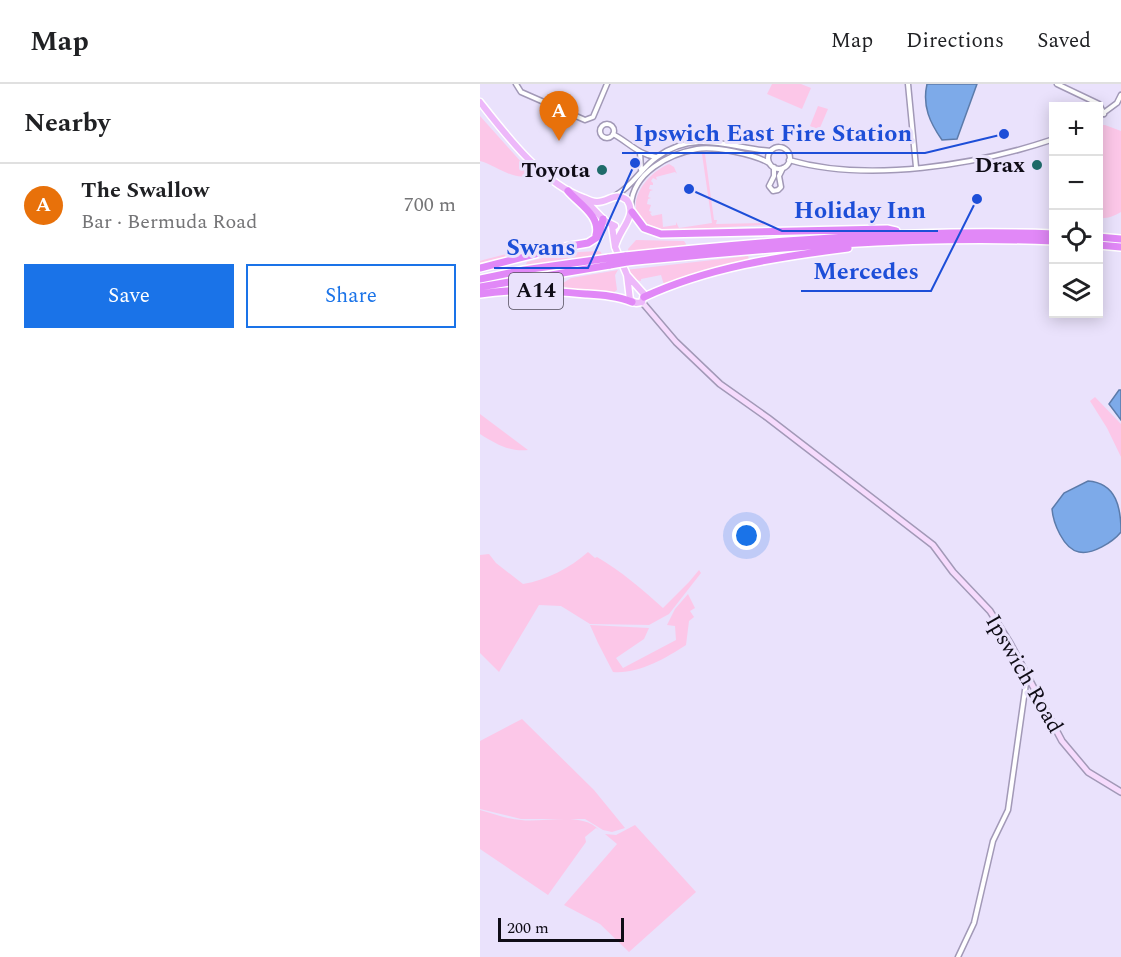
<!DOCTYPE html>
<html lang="en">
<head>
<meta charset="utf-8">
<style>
  :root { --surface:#fff; --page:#f6f6f6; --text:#202124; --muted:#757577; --line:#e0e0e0; --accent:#1a73e8 }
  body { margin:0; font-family:Spectral,serif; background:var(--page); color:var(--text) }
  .controls { position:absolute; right:18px; top:18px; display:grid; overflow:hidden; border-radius:0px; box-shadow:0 3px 15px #0003 }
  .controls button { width:54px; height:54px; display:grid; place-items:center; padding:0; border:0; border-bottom:2px solid var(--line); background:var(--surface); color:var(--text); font:30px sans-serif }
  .scale { position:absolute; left:18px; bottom:15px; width:126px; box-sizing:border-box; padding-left:6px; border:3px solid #0f0c16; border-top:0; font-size:16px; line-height:21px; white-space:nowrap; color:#0f0c16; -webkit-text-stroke:4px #eae2fc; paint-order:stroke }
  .you { position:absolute; left:267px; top:452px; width:21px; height:21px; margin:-15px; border:4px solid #fff; border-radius:50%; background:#1a73e8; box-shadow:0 0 0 9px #1a73e833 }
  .badge { display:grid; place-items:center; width:39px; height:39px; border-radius:50%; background:var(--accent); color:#fff; font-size:20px; font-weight:700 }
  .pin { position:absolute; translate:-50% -50px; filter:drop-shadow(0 2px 3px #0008) }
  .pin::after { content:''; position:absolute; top:32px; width:21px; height:18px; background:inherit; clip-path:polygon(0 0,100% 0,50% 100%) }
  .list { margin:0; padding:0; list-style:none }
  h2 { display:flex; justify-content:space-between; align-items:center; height:78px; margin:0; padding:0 24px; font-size:26px }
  h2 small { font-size:20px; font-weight:400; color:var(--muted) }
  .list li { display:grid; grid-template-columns:39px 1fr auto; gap:18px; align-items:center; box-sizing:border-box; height:84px; padding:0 24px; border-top:2px solid var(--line) }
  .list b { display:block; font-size:22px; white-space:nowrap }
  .list p { margin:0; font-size:20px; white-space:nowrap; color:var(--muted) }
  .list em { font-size:20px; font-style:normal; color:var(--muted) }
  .actions { display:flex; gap:12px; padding:18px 24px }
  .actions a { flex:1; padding:14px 0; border:2px solid var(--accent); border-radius:0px; text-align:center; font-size:21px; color:var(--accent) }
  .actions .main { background:var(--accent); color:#fff }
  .icon { flex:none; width:33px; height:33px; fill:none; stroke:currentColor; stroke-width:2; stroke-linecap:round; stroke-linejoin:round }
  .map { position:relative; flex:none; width:641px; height:873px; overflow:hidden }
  header { display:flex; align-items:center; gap:36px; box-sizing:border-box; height:84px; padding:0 30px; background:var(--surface); border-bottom:2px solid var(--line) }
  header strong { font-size:28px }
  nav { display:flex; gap:33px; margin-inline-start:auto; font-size:21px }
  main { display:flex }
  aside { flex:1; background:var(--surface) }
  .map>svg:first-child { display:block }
  .green { fill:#fcc7e8 }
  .water { fill:#7daae9; stroke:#5c7baa; stroke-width:1.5 }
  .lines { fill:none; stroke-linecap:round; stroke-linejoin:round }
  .street-casing { stroke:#a299b7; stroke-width:7 }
  .secondary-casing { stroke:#a299b7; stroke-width:8 }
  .primary-casing { stroke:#fff; stroke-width:9 }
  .highway-casing { stroke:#fff; stroke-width:10 }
  .street { stroke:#fff; stroke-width:4 }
  .secondary { stroke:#f6dbfd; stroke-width:5 }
  .primary { stroke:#edb8fa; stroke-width:6 }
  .highway { stroke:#e188f7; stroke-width:7 }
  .highway-bridge-casing { stroke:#fff; stroke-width:10; stroke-linecap:butt }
  .highway-bridge { stroke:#e188f7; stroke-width:7 }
  .poi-dot { fill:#1f6b6a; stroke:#eae2fc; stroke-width:2 }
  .labels { text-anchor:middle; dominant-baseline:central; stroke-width:6; stroke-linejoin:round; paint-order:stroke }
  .shield { fill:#eae2fc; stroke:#514c5b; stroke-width:1.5 }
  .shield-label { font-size:21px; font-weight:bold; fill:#0f0c16 }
  .poi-label { font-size:22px; font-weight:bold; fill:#0f0c16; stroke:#eae2fc; text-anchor:end }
  .street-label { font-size:22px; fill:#0f0c16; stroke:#eae2fc }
  .leader { fill:none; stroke:#1d4ed8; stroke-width:2 }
  .callout-dot { fill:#1d4ed8; stroke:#eae2fc; stroke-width:2 }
  .callout-label { font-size:24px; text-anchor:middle; font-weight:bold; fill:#1d4ed8; stroke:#eae2fc; stroke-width:6; stroke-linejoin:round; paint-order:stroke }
</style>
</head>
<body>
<header>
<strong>Map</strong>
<nav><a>Map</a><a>Directions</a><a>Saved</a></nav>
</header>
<main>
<aside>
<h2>Nearby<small></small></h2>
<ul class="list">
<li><span class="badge" style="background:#e8710a">A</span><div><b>The Swallow</b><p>Bar · Bermuda Road</p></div><em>700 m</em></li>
</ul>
<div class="actions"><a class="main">Save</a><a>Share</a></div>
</aside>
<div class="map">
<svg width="641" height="873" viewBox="0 0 641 873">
  <rect width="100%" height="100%" fill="#eae2fc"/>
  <path class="green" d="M292,0H321L331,4L322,25L287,10Z
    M338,22L348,25L339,46L330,42Z
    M0,32L52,90C35,99 16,81 0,77Z
    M619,41H625L641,47V128C634,132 627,135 618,134Z
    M222,70H225L234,136H237L236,140L285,139V141L194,146L176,145L172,148C168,143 162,138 159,133C147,113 171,87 189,80L194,83L197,90L195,88L176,93L177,96L173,94L171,97L173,99V101H170L169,105L173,106L170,107L168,113L171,114L168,115L167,120L171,121L169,127L172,128L170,129L172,132L182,130L183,143L196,141V138L199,144L232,139Z
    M156,156L204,157L206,160L205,163L149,170L148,165Z
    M87,159L0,182V177L3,176L30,169Z
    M118,167L121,168L122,173L47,185L45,182L47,178L82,169Z
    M268,172L269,175L267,177L184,201L181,191L161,195V197L156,196L155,199L145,186Z
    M138,186L135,191L137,206L134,208L91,205L80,201L91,194Z
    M615,313L641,340V373L627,344L610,317Z
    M0,330L48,366C29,368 16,360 0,350Z
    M108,468L115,474L117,473C141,487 162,505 183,524L209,498L219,486L221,489L189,530L169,541L110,540L81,522L59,521L19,588L0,569V471L9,470L16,479L43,500C67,496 90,484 108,468Z
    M208,510L215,524L210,527L214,533L209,537L206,561C184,575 159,590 133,588L118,559L110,541L169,544L164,555L136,574L143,584L196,556L195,542L187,541L195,525Z
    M42,635L114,706L145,744L132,748L123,746L105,735H41L0,725V657Z
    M0,726C14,730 27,735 41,736C64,739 102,727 119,746L116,744L105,753L106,758L68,811L0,765Z
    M155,741L216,808L149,868L120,840L84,821L137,760L125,750L136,751Z"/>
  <path class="water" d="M447,0H497L477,55L462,56C450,39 442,22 447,0Z
    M639,306H641V336L629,320Z
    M608,397C637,399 641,425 641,448C633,458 612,471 599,468C583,465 573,438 572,425L584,409Z"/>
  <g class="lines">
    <g class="street-casing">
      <path id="street" d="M36,0L41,8L105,36L113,33L127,0
        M428,0L436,83
        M577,0L619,20L624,30
        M618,33L637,19L641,11
        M120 47a7 7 0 1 1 14 0a7 7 0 1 1-14 0Z
        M133,50C148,58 159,71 176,73
        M288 74a11 11 0 1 1 22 0a11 11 0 1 1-22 0Z
        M160,68L161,86
        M309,76C388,99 497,81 574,55
        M294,83V92L289,102L293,107L298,106L301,103L299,92L303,84
        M136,111C153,102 161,84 177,73C216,45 250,64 291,67
        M151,121C153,89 188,70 217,65C234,62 274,70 289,79
        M478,873L494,839L513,757L528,726L547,592"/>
    </g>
    <g class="secondary-casing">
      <path id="secondary" d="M162,218L196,258L240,300L288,334L453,461L473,488L510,527L530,559L582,657L608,688L641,708"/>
    </g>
    <g class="primary-casing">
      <path id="primary" d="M0,18C26,51 63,100 104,114C108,116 113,118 117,118C129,118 135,107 147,116C158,132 139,145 135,163
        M103,114L125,137L135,142
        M132,142L135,163L147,191L150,216L156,219L162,218L164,210L147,191"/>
    </g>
    <g class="highway-casing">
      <path id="highway" d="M88,107C99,120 121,132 116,151
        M152,128L164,144L181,150L407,145L416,147
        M618,153L641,155
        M618,161L641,163
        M145,172C287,157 430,145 574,150
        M147,178C289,164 431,151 574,157
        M0,184L79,164L108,159L119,152L123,135
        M0,195L44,186L129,174
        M0,203L130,181
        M0,210C35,204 71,207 106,210C121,211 138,212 152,218
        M164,213C229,183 298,173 368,164"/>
    </g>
    <use href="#street" class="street"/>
    <use href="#secondary" class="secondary"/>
    <use href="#primary" class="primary"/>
    <use href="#highway" class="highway"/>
    <g class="highway-bridge-casing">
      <path id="highway-bridge" d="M129,174L145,172
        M130,181L147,178"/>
    </g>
    <use href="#highway-bridge" class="highway-bridge"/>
  </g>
  <g class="poi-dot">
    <circle cx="557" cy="81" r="6"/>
    <circle cx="122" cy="86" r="6"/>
  </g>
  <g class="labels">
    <rect class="shield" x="29" y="189" width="54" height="36" rx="4.5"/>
    <g class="shield-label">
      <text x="56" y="207">A14</text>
    </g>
    <g class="poi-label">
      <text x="545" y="81">Drax</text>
      <text x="110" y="86">Toyota</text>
    </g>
    <g class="street-label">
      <text transform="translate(544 590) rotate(60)">Ipswich Road</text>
    </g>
  </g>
  <path class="leader" d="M524 50L445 69H142M209 105L302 147H458M155 79L108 184H14M497 115L451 207H321"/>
  <g class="callout-dot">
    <circle cx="524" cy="50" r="6"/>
    <circle cx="209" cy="105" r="6"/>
    <circle cx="155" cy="79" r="6"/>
    <circle cx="497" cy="115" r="6"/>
  </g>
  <g class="callout-label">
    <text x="293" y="57">Ipswich East Fire Station</text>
    <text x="380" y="134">Holiday Inn</text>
    <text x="61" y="171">Swans</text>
    <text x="386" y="195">Mercedes</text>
  </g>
</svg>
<div class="controls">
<button>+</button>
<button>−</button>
<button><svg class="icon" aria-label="locate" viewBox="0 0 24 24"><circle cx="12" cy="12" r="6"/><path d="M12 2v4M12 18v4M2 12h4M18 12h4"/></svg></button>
<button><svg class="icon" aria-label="layers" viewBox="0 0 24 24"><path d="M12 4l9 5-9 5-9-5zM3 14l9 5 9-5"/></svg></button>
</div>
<div class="scale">200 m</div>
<div class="you"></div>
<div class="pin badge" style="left:79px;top:57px;background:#e8710a">A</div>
</div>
</main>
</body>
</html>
